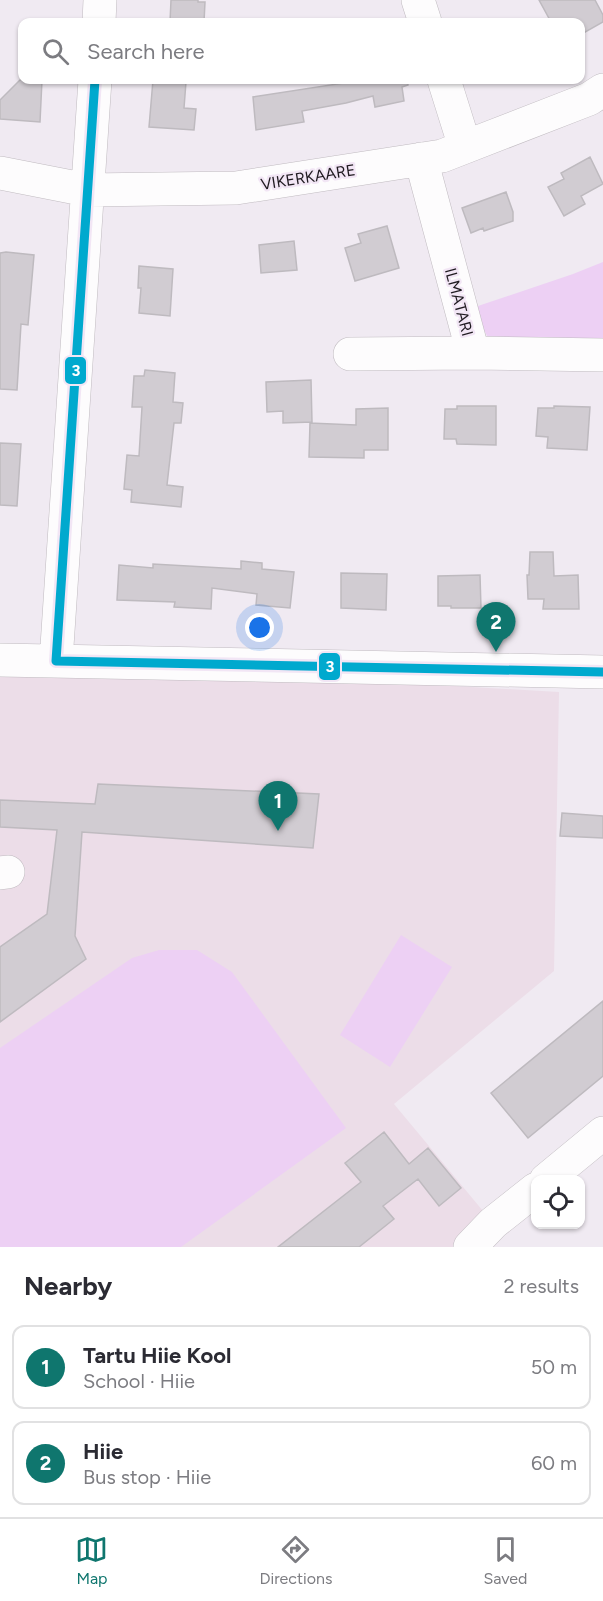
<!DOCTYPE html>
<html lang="en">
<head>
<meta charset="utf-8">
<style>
  :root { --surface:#fff; --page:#f7f7f7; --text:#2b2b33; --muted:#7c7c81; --line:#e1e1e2; --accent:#0f766e }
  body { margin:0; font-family:Figtree,sans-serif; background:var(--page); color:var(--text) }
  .controls { position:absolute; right:18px; bottom:18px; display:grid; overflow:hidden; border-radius:12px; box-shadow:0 2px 4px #0004 }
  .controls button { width:54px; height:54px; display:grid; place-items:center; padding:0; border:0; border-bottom:2px solid var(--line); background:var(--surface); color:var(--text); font:30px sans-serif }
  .you { position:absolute; left:260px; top:628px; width:21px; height:21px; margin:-15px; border:4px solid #fff; border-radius:50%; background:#1a73e8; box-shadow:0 0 0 9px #1a73e833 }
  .badge { display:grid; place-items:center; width:39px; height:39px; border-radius:50%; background:var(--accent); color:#fff; font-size:20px; font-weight:700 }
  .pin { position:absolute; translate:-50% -50px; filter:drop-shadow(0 2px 3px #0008) }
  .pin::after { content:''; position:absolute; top:32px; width:21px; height:18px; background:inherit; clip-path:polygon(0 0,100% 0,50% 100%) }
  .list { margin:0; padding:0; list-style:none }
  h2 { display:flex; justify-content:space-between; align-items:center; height:78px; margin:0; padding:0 24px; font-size:26px }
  h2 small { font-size:20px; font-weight:400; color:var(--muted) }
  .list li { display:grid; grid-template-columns:39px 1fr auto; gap:18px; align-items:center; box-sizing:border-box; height:84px; margin:0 12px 12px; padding:0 12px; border:2px solid var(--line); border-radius:12px }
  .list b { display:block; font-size:22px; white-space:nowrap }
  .list p { margin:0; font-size:20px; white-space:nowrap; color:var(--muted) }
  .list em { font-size:20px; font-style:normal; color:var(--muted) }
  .icon { flex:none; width:33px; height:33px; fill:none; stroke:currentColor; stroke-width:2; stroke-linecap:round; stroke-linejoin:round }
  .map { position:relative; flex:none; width:603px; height:1247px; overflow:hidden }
  .search { position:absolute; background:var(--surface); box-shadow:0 2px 4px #0004; left:18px; right:18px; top:18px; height:66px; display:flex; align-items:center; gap:15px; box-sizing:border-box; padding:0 21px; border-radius:12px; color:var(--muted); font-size:22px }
  .sheet { height:270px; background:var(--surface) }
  nav { display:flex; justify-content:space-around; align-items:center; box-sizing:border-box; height:84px; border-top:2px solid var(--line); background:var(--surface); font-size:16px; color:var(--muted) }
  nav a { display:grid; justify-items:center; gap:3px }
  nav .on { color:var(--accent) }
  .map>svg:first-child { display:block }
  .education { fill:#ecdde8 }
  .green { fill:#edd0f4 }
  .building { fill:#d1ccd2; stroke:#bebabf; stroke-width:1.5 }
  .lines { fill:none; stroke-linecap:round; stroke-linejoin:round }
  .minor-casing { stroke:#c0bbc0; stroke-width:34 }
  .minor { stroke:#fdfcfd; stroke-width:33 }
  .bus-1-casing { stroke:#f2e6f5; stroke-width:14 }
  .bus-1 { stroke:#00a9ce; stroke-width:9 }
  .labels { text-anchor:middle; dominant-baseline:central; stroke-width:4.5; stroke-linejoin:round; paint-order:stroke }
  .street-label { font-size:16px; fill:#1f1a20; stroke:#f2e6f5 }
  .line-badge { stroke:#f2e6f5; stroke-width:2 }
  .badge-label { font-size:16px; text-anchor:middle; font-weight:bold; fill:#fff }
</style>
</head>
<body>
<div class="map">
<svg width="603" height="1247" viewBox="0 0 603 1247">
  <rect width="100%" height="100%" fill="#f0eaf2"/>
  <path class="education" d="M0,660L559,692L554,971L394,1104L493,1223L464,1247H0Z"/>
  <path class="green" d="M603,262V342L491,343L472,308L573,274Z
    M401,935L452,967L390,1067L340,1035Z
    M159,950H197L232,972L346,1128L181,1247H0V1048L132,958Z"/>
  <path class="building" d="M171,0H198V2H205L204,22H170Z
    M539,0H595L603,15V22L580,35V22H551Z
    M20,80H42L40,122L0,119V100Z
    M153,80L186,82L184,108L196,109L194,130L149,127Z
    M343,80H407L408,85L402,87L404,101L375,107L373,96L346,103L302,111L304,122L256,130L253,97L344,83Z
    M590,157L603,184L581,196L585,204L564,216L548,187L564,179L561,173Z
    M506,192L513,212V221L484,231L483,228L471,233L462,208Z
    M387,226L399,268L355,281L345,248L361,243L358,234Z
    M294,241L297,270L261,273L259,245Z
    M6,252L34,255L28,325L21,324L17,390L0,389V253Z
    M139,266L173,269L170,316L139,313L141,288H138Z
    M145,370L175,373L173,402L183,403L181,423H174L167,485L183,487L181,507L131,502L132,490L124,489L127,455L139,456L142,407H132L134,376H144Z
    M311,380L312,422L283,423V411L267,412L266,382Z
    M457,406H496V445L457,444L456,439H444L445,409H457Z
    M554,406L590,407L587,450L547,448L548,437L536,436L538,408H554Z
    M388,408V450H364V458L309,457L310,423L356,425V409Z
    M0,443L21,444L17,506L0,505Z
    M530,552H553L554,576L578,575L579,609H543L544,599H528L527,575H529Z
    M241,561L262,563V569L294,572L290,608L256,605L257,594L212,588L211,609L174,607L175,602L117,600L119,565L153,568V564L241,569Z
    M341,573L387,574L386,610L341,608Z
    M480,575L481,608H451V606H438V576Z
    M98,784L319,794L313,848L82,832L75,936L86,959L0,1022V947L47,914L57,830L0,827V800L95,804Z
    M562,813L603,816V838L560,836Z
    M603,1001V1076L528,1138L491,1093Z
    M384,1132L409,1164L428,1148L461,1188L439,1206L418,1179L383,1206L394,1219L359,1247H278L361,1182L345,1163Z"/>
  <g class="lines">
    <g class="minor-casing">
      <path id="minor" d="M418,0L425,22
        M99,22L100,0
        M444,80L465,147
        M421,159L473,353L603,355
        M0,173L87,190L236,188L442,156L589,99L603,90
        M350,354L473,353
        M0,660L603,672
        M56,661L95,80
        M0,873L8,872
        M546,1180L603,1133
        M470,1247L493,1223L536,1189"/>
    </g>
    <use href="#minor" class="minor"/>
    <g class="bus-1-casing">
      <path id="bus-1" d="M56,661L95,80
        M56,661L603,672"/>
    </g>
    <use href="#bus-1" class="bus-1"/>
  </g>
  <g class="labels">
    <g class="street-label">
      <text transform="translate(308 177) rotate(-9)">VIKERKAARE</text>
      <text transform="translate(459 302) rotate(75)">ILMATARI</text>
    </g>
  </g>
  <g class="line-badge">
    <rect x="64" y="356" width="23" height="29" rx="6" fill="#00a9ce"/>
    <rect x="318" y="652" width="23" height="29" rx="6" fill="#00a9ce"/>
  </g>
  <g class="badge-label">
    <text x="76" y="376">3</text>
    <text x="330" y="672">3</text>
  </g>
</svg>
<div class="controls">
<button><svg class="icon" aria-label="locate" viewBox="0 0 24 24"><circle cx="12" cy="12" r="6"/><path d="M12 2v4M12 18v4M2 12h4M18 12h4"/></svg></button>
</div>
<div class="you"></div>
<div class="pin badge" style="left:278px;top:831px">1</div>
<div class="pin badge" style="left:496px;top:652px">2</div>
<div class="search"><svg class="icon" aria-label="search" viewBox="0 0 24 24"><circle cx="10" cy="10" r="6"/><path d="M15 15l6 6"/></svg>Search here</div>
</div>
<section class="sheet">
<h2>Nearby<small>2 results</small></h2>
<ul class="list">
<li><span class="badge">1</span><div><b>Tartu Hiie Kool</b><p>School · Hiie</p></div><em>50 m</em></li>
<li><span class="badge">2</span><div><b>Hiie</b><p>Bus stop · Hiie</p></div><em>60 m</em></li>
</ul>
</section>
<nav>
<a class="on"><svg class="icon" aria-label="map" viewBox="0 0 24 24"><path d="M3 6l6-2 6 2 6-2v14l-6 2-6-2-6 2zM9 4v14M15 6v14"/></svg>Map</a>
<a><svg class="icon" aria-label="directions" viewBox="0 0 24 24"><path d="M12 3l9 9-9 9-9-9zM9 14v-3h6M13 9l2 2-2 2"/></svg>Directions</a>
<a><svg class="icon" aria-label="saved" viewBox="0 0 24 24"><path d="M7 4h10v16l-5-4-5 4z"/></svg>Saved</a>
</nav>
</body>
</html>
